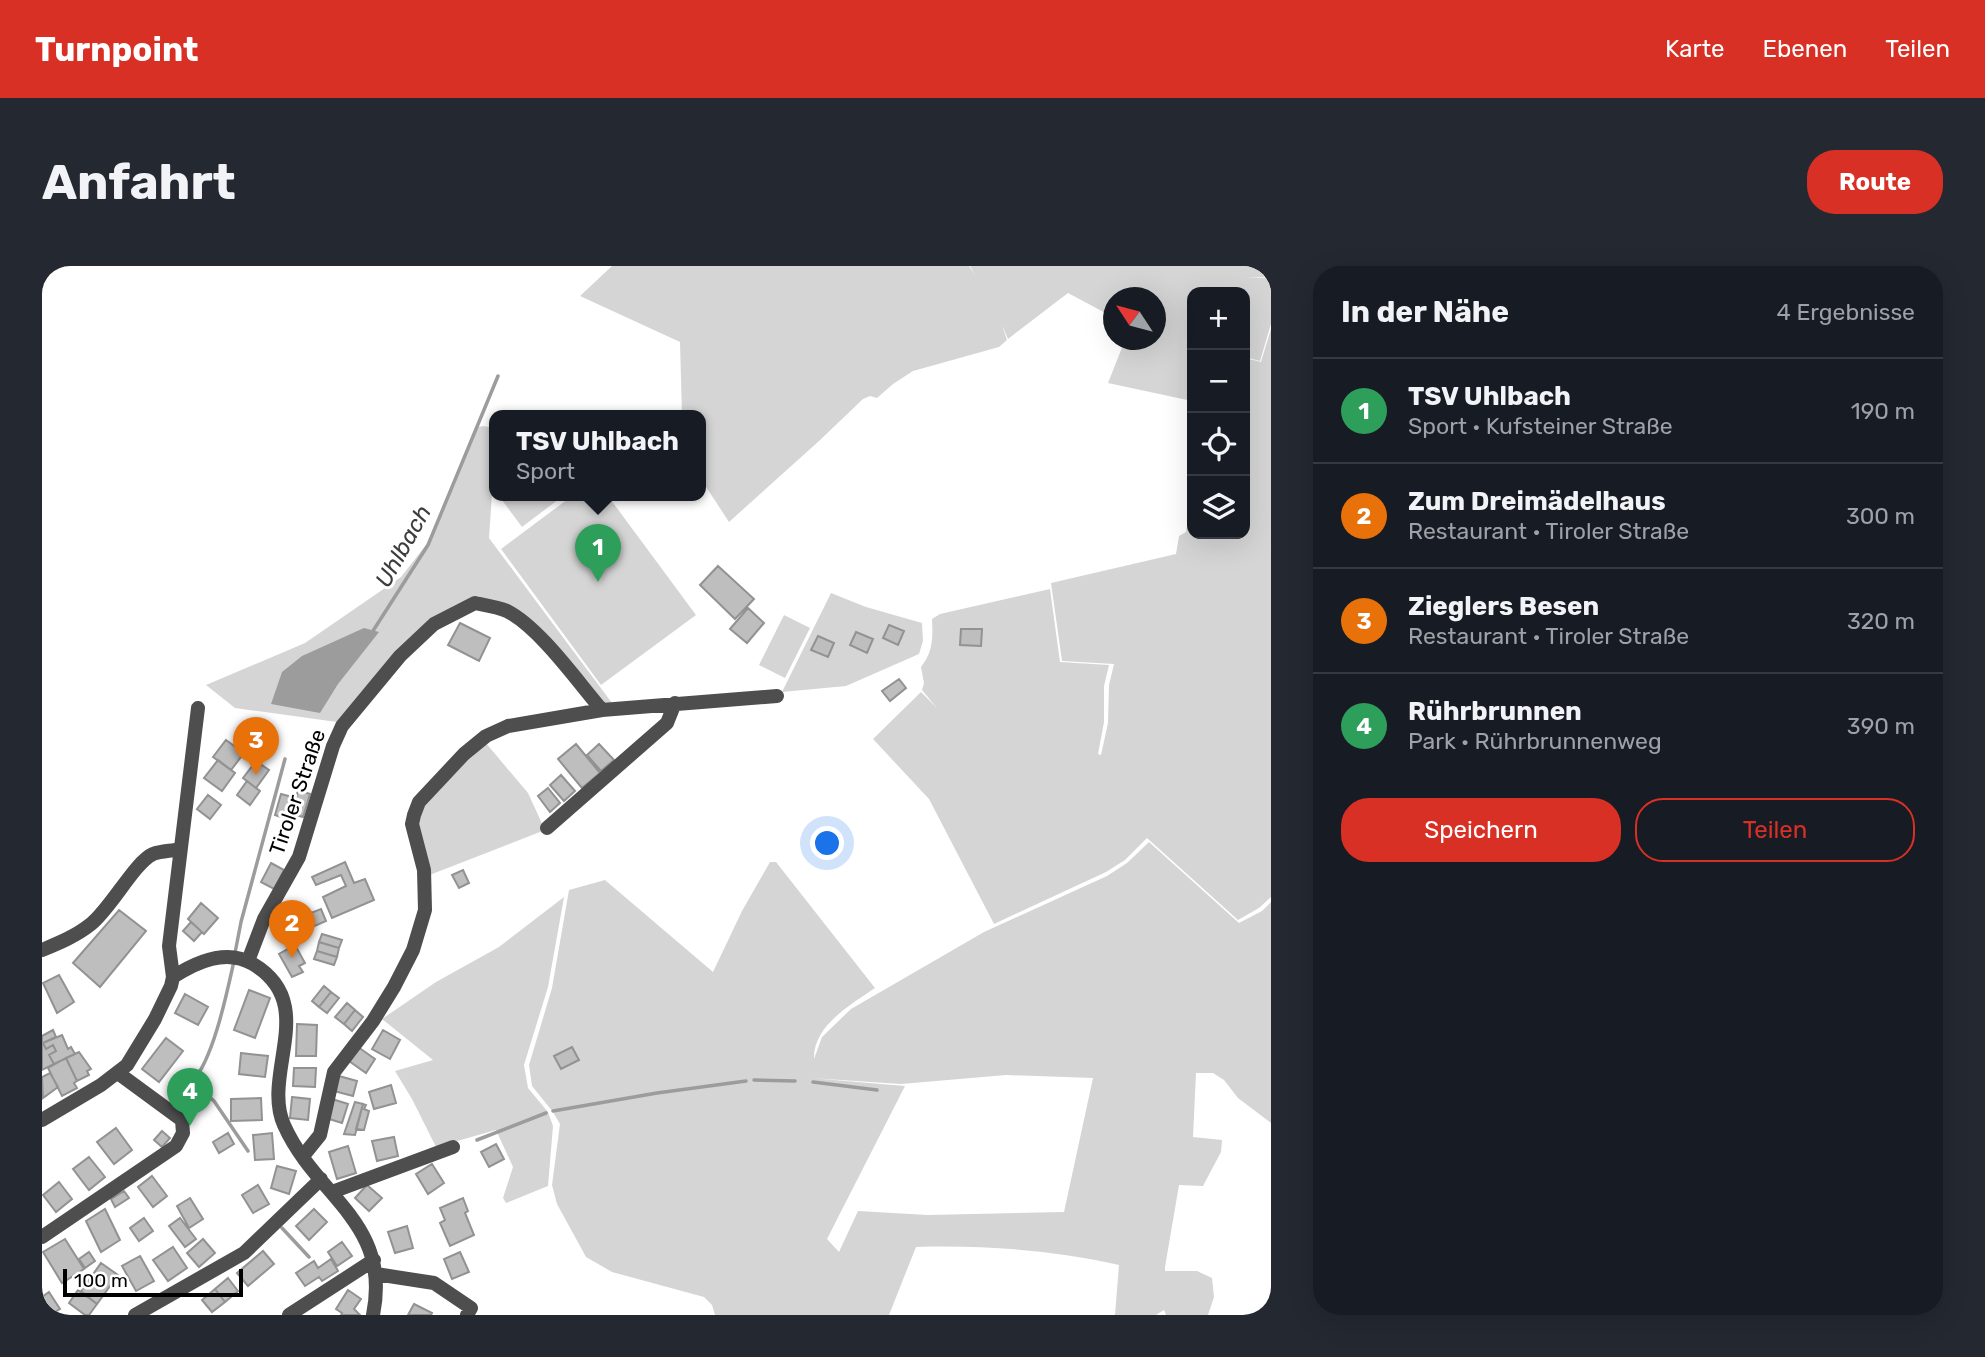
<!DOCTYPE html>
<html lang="de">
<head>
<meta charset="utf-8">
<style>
  :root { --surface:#171b24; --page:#242831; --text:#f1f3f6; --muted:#9ea1a6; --line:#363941; --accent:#d93025 }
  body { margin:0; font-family:Rubik,sans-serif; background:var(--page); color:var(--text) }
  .controls { position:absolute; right:21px; top:21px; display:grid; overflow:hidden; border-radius:14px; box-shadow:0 7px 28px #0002 }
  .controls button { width:63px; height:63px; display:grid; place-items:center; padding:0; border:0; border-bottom:2px solid var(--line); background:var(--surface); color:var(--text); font:35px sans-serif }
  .compass { position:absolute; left:1061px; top:21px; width:63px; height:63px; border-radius:50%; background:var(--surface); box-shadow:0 7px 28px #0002; rotate:306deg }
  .scale { position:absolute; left:21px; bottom:18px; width:180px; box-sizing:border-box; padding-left:7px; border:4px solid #000; border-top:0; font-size:19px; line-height:24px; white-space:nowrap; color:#000; -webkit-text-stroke:5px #fff; paint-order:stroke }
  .you { position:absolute; left:786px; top:578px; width:24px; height:24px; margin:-18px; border:5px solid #fff; border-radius:50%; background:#1a73e8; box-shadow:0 0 0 10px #1a73e833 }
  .badge { display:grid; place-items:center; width:46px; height:46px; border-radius:50%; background:var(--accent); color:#fff; font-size:23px; font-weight:700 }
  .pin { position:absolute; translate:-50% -58px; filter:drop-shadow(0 2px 4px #0008) }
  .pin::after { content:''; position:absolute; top:37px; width:24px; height:21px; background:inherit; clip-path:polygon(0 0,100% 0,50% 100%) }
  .popup { position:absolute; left:447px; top:144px; width:217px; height:91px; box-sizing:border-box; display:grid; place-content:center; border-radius:14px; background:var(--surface); filter:drop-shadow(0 2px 5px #0005); font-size:23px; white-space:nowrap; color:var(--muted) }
  .popup b { font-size:26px; color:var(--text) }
  .popup::after { content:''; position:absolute; left:50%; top:100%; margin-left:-14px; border:14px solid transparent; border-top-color:var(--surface) }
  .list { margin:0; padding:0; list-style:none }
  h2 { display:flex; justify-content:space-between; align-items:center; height:91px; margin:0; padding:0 28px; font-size:30px }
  h2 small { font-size:23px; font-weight:400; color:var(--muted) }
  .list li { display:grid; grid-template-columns:46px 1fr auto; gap:21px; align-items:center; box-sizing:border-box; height:105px; padding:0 28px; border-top:2px solid var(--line) }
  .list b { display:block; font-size:26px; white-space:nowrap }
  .list p { margin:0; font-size:23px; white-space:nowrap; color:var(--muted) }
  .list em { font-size:23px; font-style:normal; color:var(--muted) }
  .actions { display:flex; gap:14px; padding:21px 28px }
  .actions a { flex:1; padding:16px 0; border:2px solid var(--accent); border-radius:28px; text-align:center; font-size:24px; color:var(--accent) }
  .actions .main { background:var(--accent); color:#fff }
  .icon { flex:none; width:38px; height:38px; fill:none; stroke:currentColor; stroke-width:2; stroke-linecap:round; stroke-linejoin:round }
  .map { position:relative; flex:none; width:1229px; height:1049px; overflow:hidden; border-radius:28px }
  header { display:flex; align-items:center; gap:42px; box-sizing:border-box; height:98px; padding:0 35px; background:var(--accent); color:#fff }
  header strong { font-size:33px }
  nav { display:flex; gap:38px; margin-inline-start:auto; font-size:24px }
  .intro { display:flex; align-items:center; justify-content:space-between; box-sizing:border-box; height:168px; padding:0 42px }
  h1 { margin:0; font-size:49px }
  .button { padding:18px 32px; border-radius:28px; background:var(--accent); color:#fff; font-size:24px; font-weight:700 }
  main { display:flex; gap:42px; padding:0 42px }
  aside { flex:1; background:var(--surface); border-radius:28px; box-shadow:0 7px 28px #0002 }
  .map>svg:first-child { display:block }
  .green { fill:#d5d5d5; fill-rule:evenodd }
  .water { fill:#9c9c9c }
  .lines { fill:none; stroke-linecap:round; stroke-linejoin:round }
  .stream { stroke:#9c9c9c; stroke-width:3.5 }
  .building { fill:#bebebe; stroke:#929292; stroke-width:2 }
  .minor { stroke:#4e4e4e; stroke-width:14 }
  .labels { text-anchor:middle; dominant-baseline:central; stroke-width:6; stroke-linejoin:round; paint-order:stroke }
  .street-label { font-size:21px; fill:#000; stroke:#fff }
  .water-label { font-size:23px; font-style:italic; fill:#3d3d3d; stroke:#fff }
</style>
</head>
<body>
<header>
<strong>Turnpoint</strong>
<nav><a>Karte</a><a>Ebenen</a><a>Teilen</a></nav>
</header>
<div class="intro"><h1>Anfahrt</h1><a class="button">Route</a></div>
<main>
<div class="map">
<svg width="1229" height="1049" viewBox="0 0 1229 1049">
  <rect width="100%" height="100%" fill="#fff"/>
  <path class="green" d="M570,0H927L933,9L928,0H1229V11H1204L1229,12V58L1218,95L1203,91V26H1150V77L1142,76L1150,78V135L1066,117L1083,74H1114V32H1072L1071,51L1026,27L966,73L960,59L965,74L957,81L871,105L851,118L835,132L828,130L821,133L777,175L687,256L659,213V150H640L638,76L538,30Z
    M1229,63V631L1217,642L1196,654L1105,572L1083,594L1064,606L952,658L887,533L831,473L879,426L894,441L880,424L882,417L879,401C891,386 891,372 890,353L898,348L1008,323L1018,396L1067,399L1062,420V456L1056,488L1059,489L1066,457L1067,419L1072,398L1020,395L1009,317L1134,288L1137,270L1144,266L1150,233V268H1203V92L1219,96Z
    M441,160L453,162V226L450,228L447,272L570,437L559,438L467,341L410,342L295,456L193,442L164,419L263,377L359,311L387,275L433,162Z
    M457,230H521L480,261Z
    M530,230H566L654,349L559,419L459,283Z
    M789,327L824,341L880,357L881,375L877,388L804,420L740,426Z
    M742,349L768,362L743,412L717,399Z
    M443,476L486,527L503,564L385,610L375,549L380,538Z
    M1107,576L1197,657L1220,645L1229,636V857L1196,832L1182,814L1171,807H1154L1151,871L1180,874L1179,886L1161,920L1137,919L1123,1001V1005H1155L1170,1012L1172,1031L1166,1049H1124L1122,1044L1114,1049H1073L1077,999C1012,984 941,979 874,981L847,1049H673L670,1039L662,1031L570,1006L544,991L515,938L510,919L518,858L511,846L490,820L487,799L510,722L527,624L563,614L671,706L700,645L728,596H734L833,722C808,739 771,760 772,793L780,771L809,743L942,666L1065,610L1085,597ZM964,809L1051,812L1022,946L886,949L816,945L797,986L785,973L863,820L768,812L859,818Z
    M522,631L506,721L482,799L486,822L506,846L511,860L506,920L464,937L461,932L471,901L454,864L394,881L370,833L353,805L391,794L340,753L394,716L457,681Z"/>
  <path class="water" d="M322,362L337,366L296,418L278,447L229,438L240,406L260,390Z"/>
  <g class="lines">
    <path class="stream" d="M329,368L386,279L456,110
      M193,687L199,656L243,493
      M712,814L753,815
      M771,816L835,824
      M163,827L172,835L206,885
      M129,831C136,826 146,821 151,815C172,791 185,726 192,695
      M511,845L615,827L704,815
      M435,874L504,847
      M240,962L267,991"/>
  </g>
  <path class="building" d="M676,300L712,333L693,353L658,319Z
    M706,342L722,357L705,377L688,363Z
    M418,357L448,372L437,395L406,379Z
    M847,359L862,365L856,379L841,372Z
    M919,363H940L939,380L918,379Z
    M814,366L831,373L825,387L808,379Z
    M776,370L792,377L786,391L769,384Z
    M857,413L864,422L848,435L840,425Z
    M184,474L202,487L189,504L171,491Z
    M534,478L558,507L540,522L516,493Z
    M557,478L572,494L559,505L545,489Z
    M176,494L193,507L180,525L162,512Z
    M214,495L227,504L214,522L201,512Z
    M519,509L533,525L522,535L508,519Z
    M205,515L218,525L208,539L195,529Z
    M506,522L518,537L508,546L496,530Z
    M256,524L268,528L261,551L250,548L248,554L233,549L239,528L254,532Z
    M166,529L179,539L168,553L155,543Z
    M303,596L312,617L323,613L332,634L290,652L281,631L304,620L299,609L274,619L270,611Z
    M229,597L242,604L232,623L219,616Z
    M421,604L427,617L417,622L410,609Z
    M159,637L176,652L162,668L146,653Z
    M244,643L255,663L241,671L230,651Z
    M279,643L284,655L266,663L261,650Z
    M77,644L104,665L58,721L31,697Z
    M149,656L160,666L152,675L141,665Z
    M280,668L300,674L297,682L277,676Z
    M277,676L297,682L295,691L275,685Z
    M253,679L263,697L257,700L261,706L250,711L237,688Z
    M275,685L295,691L292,699L272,693Z
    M17,709L32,736L15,747L1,717Z
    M282,720L289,726L277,741L270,735Z
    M207,724L228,732L213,772L192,764Z
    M289,726L297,732L285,747L277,741Z
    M143,728L166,741L156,759L133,747Z
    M305,737L313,744L302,758L293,751Z
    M313,744L321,751L310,765L302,758Z
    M255,758L275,759L274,790H254Z
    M11,764L14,771L1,777L4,783L11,779L14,785L7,789L12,798L0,804V770Z
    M341,764L358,774L348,793L330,783Z
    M20,769L26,783L29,781L33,788L12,798L7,789L14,785L11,779L4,783L1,777Z
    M124,772L141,785L117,816L100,803Z
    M316,781L333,793L324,807L307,795Z
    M530,781L537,794L519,803L512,790Z
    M37,786L49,803L45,805L47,809L35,815L24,792Z
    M199,787L226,790L223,811L197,808Z
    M24,792L35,815L32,817L35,822L20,830L6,802Z
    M252,802H274L273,821L251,820Z
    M8,807L16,821L1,832L0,811Z
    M297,810L315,815L311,830L292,825Z
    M349,819L354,837L332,843L327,826Z
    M250,831L268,833L266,854L248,852Z
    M219,832L220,854L189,855V833Z
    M290,833L306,838L300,857L284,852Z
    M313,836L321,838L313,869L302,868Z
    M321,838L324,839L322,843L327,845L322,864L314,863Z
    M74,862L90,884L72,898L55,876Z
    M120,865L128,872L120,881L112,874Z
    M186,867L192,878L177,887L171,876Z
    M230,867L232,893L213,894L211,869Z
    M352,871L356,890L335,895L330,875Z
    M454,878L462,893L447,901L439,886Z
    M306,880L314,907L295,913L287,886Z
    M47,891L63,911L47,924L31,903Z
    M390,898L402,917L386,928L374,908Z
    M235,900L254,905L247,928L229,922Z
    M110,910L125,930L111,941L96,921Z
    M17,916L30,933L14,946L1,929Z
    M216,919L227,938L211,947L200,929Z
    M325,919L340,932L327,945L313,932Z
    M82,925L87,932L73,941L69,933Z
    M148,932L161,953L147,962L135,940Z
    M421,932L426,945L423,947L432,969L408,980L398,957L403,954L398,942Z
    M63,943L78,974L59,986L44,955Z
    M272,943L285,956L267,974L254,960Z
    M102,952L111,965L97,975L88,962Z
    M138,952L154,973L143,981L127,960Z
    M365,960L371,982L353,987L346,966Z
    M23,973L42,1003L20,1017L1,986Z
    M161,973L173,987L157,1001L145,987Z
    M300,976L310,990L295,1000L286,986Z
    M131,981L145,1002L126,1015L111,994Z
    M221,985L232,998L206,1020L195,1007Z
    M47,986L53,995L43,1002L37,993Z
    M418,986L427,1006L410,1013L402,993Z
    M98,990L112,1015L94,1025L80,1000Z
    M289,993L296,1005L280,1015L277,1011L263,1020L254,1007L272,995L276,1002Z
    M59,997L76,1009L55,1038L39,1025Z
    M186,1012L196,1025L183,1036L173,1023Z
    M173,1023L183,1036L170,1046L160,1034Z
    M36,1024L55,1038L47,1049H43L27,1037Z
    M306,1024L319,1033L312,1043L318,1049H299L300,1047L294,1043Z
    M7,1026L18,1043L8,1049L0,1035V1031Z
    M372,1038L390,1047L389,1049H366Z"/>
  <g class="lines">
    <path class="minor" d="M505,562L625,457L633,437
      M0,684C17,677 34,670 49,658C69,642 93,596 111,588C119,585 130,585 138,583
      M206,695L222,653L257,591L291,480L300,460L358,390L392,358L433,337C443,339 456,341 465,345C498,362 535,415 560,444
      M131,711C154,696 184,682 211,698C278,738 219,807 242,859C274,931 350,956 331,1049
      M0,854L59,819L85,799L113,753L129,720L131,711L127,680L156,442
      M261,890L278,869L292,806L331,755L352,721L371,684L383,644L382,604L370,558L372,549L377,536L422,488L444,470L466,460L560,444L735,430
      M290,926L411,881
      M0,971L134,880L141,867L140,854L76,807
      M334,1008L392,1017L429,1042L425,1049
      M93,1049L202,987L279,913
      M247,1049L332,994"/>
  </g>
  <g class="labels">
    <g class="street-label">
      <text transform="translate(255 526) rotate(-71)">Tiroler Straße</text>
    </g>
    <g class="water-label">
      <text transform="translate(361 280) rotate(-61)">Uhlbach</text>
    </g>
  </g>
</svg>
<div class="controls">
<button>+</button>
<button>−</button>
<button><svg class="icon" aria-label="locate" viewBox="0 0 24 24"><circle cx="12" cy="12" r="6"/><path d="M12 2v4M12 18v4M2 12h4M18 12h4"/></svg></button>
<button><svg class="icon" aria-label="layers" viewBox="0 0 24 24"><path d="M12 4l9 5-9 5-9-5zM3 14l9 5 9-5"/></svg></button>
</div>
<svg class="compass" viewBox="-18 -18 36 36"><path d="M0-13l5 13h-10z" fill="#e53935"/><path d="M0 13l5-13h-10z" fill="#9ea1a6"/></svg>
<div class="scale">100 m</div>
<div class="you"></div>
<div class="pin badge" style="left:556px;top:316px;background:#2e9e5b">1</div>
<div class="popup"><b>TSV Uhlbach</b>Sport</div>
<div class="pin badge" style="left:250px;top:692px;background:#e8710a">2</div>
<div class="pin badge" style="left:214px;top:509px;background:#e8710a">3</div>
<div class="pin badge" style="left:148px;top:860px;background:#2e9e5b">4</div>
</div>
<aside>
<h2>In der Nähe<small>4 Ergebnisse</small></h2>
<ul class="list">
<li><span class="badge" style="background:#2e9e5b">1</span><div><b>TSV Uhlbach</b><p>Sport · Kufsteiner Straße</p></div><em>190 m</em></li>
<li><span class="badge" style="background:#e8710a">2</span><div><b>Zum Dreimädelhaus</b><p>Restaurant · Tiroler Straße</p></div><em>300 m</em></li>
<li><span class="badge" style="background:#e8710a">3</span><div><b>Zieglers Besen</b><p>Restaurant · Tiroler Straße</p></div><em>320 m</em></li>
<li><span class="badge" style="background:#2e9e5b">4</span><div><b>Rührbrunnen</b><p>Park · Rührbrunnenweg</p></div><em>390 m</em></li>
</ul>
<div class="actions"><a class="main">Speichern</a><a>Teilen</a></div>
</aside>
</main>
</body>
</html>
